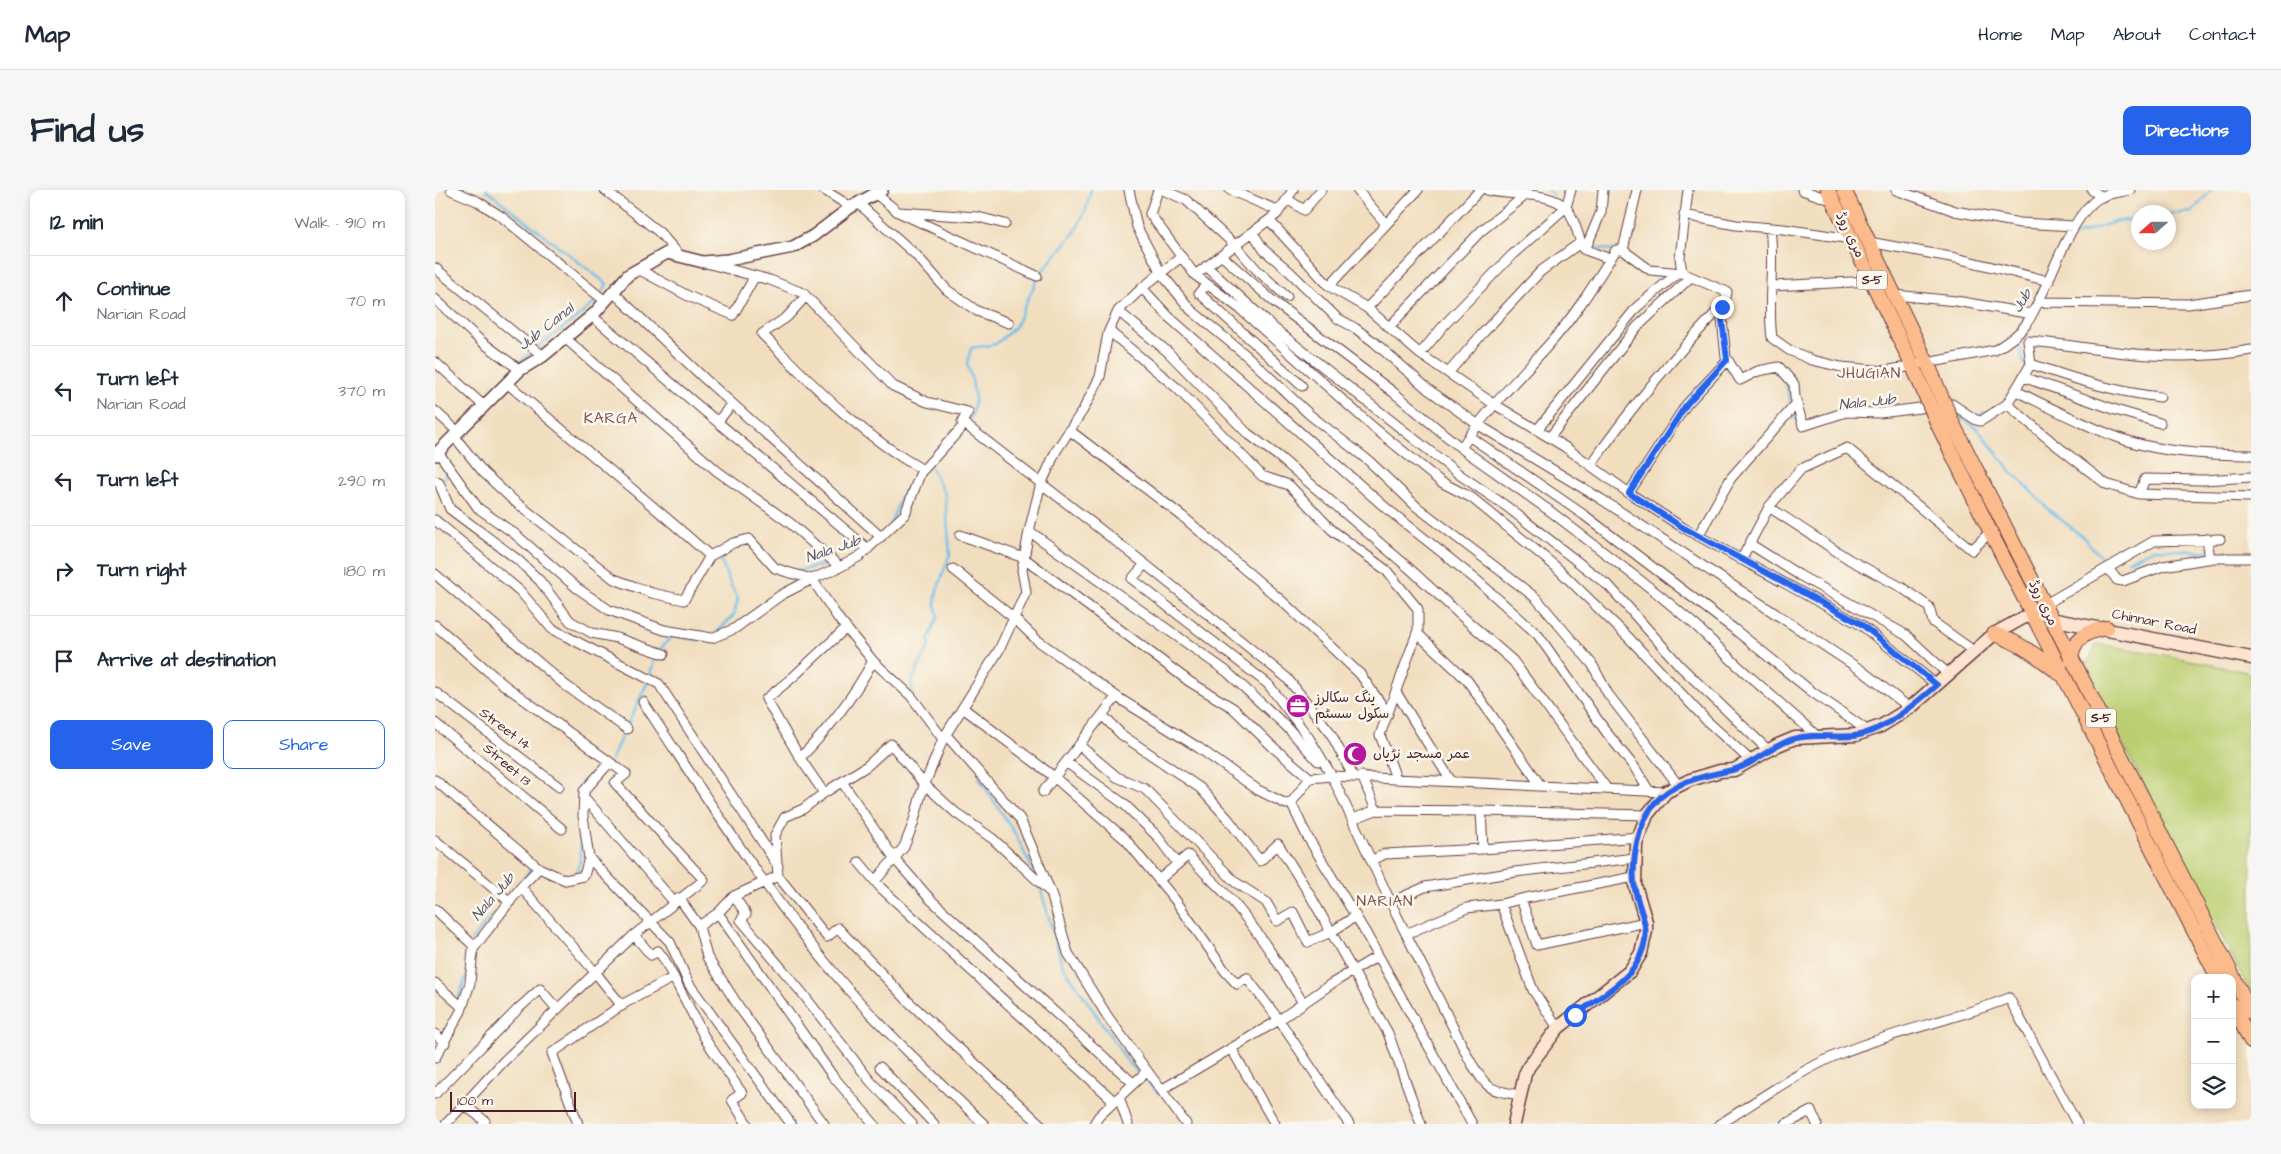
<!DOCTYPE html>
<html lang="en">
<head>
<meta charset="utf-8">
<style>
  :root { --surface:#fff; --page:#f6f6f7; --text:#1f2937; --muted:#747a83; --line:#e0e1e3; --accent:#2563eb }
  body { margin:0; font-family:"Architects Daughter","Playpen Sans Arabic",sans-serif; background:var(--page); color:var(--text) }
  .controls { position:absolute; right:15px; bottom:15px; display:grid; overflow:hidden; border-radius:10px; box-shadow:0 2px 8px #0003 }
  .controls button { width:45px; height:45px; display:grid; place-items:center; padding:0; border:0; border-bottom:1px solid var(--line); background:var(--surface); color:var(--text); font:25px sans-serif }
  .compass { position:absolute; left:1696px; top:15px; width:45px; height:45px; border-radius:50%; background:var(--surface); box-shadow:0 2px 8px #0003; rotate:249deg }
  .scale { position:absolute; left:15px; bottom:12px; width:126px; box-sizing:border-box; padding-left:5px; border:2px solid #4a1f2b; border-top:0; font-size:14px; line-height:18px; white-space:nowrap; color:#4a1f2b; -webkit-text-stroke:4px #fbf7ec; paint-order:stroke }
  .stop { position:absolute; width:15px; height:15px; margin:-11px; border:4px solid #2563eb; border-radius:50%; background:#fff }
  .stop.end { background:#2563eb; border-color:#fff; box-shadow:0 1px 5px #0008 }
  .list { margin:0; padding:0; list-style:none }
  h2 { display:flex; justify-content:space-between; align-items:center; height:65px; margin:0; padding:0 20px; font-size:21px }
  h2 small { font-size:16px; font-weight:400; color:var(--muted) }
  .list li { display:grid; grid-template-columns:32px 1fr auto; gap:15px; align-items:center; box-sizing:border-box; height:90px; padding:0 20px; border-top:1px solid var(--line) }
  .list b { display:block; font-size:19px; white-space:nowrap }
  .list p { margin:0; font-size:16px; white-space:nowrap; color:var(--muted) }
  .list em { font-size:16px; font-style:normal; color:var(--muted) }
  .actions { display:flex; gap:10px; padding:15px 20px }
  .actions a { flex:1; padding:11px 0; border:1px solid var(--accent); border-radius:10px; text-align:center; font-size:18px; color:var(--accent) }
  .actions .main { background:var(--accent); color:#fff }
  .icon { flex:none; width:28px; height:28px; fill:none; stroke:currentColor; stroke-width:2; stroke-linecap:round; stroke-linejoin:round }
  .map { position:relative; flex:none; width:1816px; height:934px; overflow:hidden; border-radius:10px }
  header { display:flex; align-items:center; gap:30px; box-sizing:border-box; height:70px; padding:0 25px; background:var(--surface); border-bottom:1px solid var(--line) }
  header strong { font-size:24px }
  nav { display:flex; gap:28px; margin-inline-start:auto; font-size:18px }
  .intro { display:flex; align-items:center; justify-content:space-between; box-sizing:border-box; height:120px; padding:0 30px }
  h1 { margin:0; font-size:35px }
  .button { padding:12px 22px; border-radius:10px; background:var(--accent); color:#fff; font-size:18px; font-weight:700 }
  main { display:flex; gap:30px; padding:0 30px }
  aside { flex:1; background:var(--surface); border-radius:10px; box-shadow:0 2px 8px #0003 }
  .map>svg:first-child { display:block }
  .green { fill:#bbcf72; stroke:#82774e }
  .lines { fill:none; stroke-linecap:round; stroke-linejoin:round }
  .stream { stroke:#6ebee9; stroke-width:2.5 }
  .minor-casing { stroke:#633c41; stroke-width:11 }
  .tertiary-casing { stroke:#633c41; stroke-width:14 }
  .secondary-casing { stroke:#633c41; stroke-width:15 }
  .primary-casing { stroke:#633c41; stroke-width:16 }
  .minor { stroke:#fff; stroke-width:9 }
  .tertiary { stroke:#fff; stroke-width:11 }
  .secondary { stroke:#fde4d1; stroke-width:12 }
  .primary { stroke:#fbbb8c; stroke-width:14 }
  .primary-bridge-casing { stroke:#633c41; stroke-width:16; stroke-linecap:butt }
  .primary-bridge { stroke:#fbbb8c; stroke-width:14 }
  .route { stroke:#2563eb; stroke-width:6 }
  .labels { text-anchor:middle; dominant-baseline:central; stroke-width:5; stroke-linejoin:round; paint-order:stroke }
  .shield { fill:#fbf7ec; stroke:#7f6065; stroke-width:1 }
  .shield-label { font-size:12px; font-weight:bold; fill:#4a1f2b }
  .street-label { font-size:14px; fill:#4a1f2b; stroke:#fbf7ec }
  .poi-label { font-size:14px; fill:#4a1f2b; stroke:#fbf7ec; text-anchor:start }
  .water-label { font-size:15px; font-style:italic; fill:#57576e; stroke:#fbf7ec }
  .neighbourhood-label { font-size:15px; letter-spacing:1px; fill:#835151; stroke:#fbf7ec }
</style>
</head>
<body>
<header>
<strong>Map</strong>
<nav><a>Home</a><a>Map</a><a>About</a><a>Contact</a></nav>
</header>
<div class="intro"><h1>Find us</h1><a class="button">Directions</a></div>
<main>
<aside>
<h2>12 min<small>Walk · 910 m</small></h2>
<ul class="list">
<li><svg class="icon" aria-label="ahead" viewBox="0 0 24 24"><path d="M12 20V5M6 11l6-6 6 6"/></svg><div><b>Continue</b><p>Narian Road</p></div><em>70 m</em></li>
<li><svg class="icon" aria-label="left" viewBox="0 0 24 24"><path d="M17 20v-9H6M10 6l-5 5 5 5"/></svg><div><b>Turn left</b><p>Narian Road</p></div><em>370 m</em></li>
<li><svg class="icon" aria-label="left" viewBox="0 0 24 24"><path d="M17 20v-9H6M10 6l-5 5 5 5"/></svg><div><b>Turn left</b></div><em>290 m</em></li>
<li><svg class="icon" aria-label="right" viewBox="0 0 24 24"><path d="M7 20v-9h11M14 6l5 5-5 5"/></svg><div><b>Turn right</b></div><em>180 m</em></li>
<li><svg class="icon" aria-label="arrive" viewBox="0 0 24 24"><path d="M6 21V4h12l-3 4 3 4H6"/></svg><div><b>Arrive at destination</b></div></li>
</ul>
<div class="actions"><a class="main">Save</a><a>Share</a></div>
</aside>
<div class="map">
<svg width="1816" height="934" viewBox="0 0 1816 934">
  <rect width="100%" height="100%" fill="#fbf7ec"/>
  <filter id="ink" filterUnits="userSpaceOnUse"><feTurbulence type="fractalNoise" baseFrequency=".02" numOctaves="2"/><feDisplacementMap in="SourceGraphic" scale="10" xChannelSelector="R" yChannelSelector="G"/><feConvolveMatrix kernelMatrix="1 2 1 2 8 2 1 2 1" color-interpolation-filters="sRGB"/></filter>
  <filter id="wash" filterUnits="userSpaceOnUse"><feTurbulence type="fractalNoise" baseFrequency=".0096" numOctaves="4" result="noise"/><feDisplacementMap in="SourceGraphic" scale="20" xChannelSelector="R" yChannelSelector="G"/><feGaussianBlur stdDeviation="1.12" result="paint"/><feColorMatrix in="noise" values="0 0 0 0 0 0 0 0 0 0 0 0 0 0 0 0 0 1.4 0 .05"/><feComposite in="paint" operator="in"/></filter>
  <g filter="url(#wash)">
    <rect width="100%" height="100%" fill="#f1debf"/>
    <path class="green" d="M1662,454L1730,465L1816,483V803L1649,479Z"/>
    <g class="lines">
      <path class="stream" d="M51,0L172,94L166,105
        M1113,0L1119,6
        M1734,24L1757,22L1776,0
        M1636,49L1641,45L1679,32L1704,28
        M1156,58L1178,60
        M1191,66L1195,73L1209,81
        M1214,83L1230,90
        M1585,136L1591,126
        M1583,146L1588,171L1591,177
        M82,174C107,151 138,134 163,109
        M1291,177L1300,188
        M1340,181L1351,193L1356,216
        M1356,224L1364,232
        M1520,224L1542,238L1574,279L1613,319L1649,348L1673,375
        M1543,229L1547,223L1554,221
        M531,233L537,226L540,209L537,190L532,174L536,158L561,154L580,137L604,85L640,42L651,19L656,0
        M3,290L11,287L6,272
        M456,333L466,306L479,290
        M1693,371L1719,359L1815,364
        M362,381L398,373
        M282,442L299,425L303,408C294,395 290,381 285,367L288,362
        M245,447L264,450
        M215,486C218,469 225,455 240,445
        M477,502V490L495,454L493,450L503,426L500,414L502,400L515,364L510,304L495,276
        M192,536L213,491
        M176,570L189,541
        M544,588L581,645L599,683
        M145,602L149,590L158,587
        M140,685L145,672V632
        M84,694L96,679L99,680
        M605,697L627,774L693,872L723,903
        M36,750L60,723
        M23,809L32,784"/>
    </g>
  </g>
  <g filter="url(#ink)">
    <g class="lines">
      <g class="minor-casing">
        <path id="minor" d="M16,0L42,11L67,27L170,111
          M170,0L224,42L246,67
          M389,0L416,17
          M694,0L702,37L726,83L756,120L812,166L875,225L934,271L982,317L1101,408L1157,474L1173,504L1244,596
          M723,0L715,24L760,85L804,118L938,237L1006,292L1037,308L1120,376L1194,448L1272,531L1316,571
          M728,0L751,10L801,56L822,80L852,107
          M795,0L844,21
          M922,0L951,34
          M1052,0C1075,7 1116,0 1132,19C1139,26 1144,49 1148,59L1175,69
          M1367,0L1399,11
          M1461,0L1520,21L1585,33L1639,36
          M1657,0L1667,7
          M441,4L463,22L543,27L570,34
          M852,9L869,20L886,0
          M423,13L481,65L512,100L542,121L574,133
          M463,22L602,86
          M1249,25L1301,35L1348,39L1417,49
          M834,30L894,96L932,118L985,164L1059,214L1130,257L1194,303L1247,337L1426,435L1502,495
          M1335,38C1340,75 1332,111 1337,148L1354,160L1377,170L1406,177L1450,181L1560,160C1570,154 1582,146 1590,136C1613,104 1634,20 1668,6C1676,3 1686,2 1695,0
          M818,43L829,60L854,81L902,128L920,138L939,152L994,200L1042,234L1166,309L1426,480L1475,518
          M1434,52L1521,68L1614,91
          M1150,60L1166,22L1168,0
          M1188,60L1215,80L1247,83L1292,102L1287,129L1291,167L1305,190L1323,181L1344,177L1359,194L1360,207L1368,236L1411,222L1445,223L1517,214L1541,230L1546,231L1572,214L1617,252L1671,294L1704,304L1710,289L1769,290L1816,287
          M787,66L838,111L958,202L1026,258L1115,321L1223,404L1260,435L1303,476L1382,546
          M271,73L335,90L368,103L458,196L492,212L533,222L527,232L710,374
          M771,76L840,139L1025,285L1071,316L1175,397L1246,477L1333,560
          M0,78L108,166
          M203,79L255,107L298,125L320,86
          M1247,83L1245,68L1253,0
          M760,85L842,24L858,0
          M772,94L764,103L867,196
          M894,96L983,0
          M1337,96L1437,91
          M707,98L735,128L951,318L1044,392L1103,445L1172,543L1200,578L1214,601
          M178,102L270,189L446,347
          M1460,105L1521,111L1597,124
          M371,106L352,127L327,144C378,195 424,244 488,280L530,234
          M0,109L47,152L85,180
          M1604,112L1753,114L1816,105
          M932,118L1045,0
          M683,121L733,162L812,243L843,266L974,378L1022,422L1078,471L1172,599
          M157,126L433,359
          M954,137L1046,41L1091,5
          M674,141L742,198L827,286L854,295L897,340L951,380L983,419V440L945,545L961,588
          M130,148L282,281L355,333L405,377
          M985,164L1010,134L1077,65L1131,17L1136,0
          M0,172L49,216
          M1596,174C1639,189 1680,202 1725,207
          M1014,182L1047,144L1106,81L1145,53
          M1588,187L1684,221L1725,233
          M72,193C139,251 209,307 275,366L298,353L314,349L340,378L352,382L377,389L405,377L425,366L470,324L487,279
          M1581,201C1616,218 1652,237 1690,250C1729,263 1775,265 1816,265
          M1572,214L1596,174L1593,151C1634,154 1675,163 1716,165C1750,167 1783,166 1816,160
          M0,221L23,242
          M283,231L297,214
          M634,240L747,326L849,413L925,484L953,524
          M1102,240L1202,117L1243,83
          M19,246L48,282L78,310L179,389L217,403L249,410L275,366
          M1034,246L1149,325L1299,439L1376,501L1433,541
          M1115,247L1202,137L1256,87
          M1026,258C1052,219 1086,186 1117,151C1142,123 1161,91 1181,60H1188L1202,0
          M3,262L43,318L80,344L142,398L174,420L229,440L277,448L299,439L346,405L377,389L403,428L438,471C417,509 395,538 365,568L389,603
          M1156,275C1196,217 1240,165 1289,114
          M0,291L4,293L15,319L83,370L105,391L135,431L157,443L182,448L229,464
          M1194,303L1251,215L1293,170
          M1704,304L1816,307
          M1334,317L1415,370L1466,397L1494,417L1498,432L1540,462
          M0,330L85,401L117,439L224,494L343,676
          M594,341L791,481L851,536L883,571
          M525,345L589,368L755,492L798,518L839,558L875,588
          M1263,346L1296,288L1362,213
          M1772,349L1775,369
          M1315,354L1364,385L1471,445L1514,485
          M1306,370L1334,317L1366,279L1412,258L1537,360L1555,342
          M1673,378L1682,390L1688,391L1728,376L1778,368H1816
          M518,379L580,429L602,450L685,509L764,558L823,600L851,614L856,613L875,588L897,586L1231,602
          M0,384L130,495L192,539
          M1609,415L1719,351L1785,349
          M0,435L69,495L191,584L180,593L269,690L199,745L69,871L11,934
          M982,443L1032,490L1106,596
          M438,471L476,506L508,549
          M0,502L124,597
          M961,502L1016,591
          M208,512C271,606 331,703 405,790C449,841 500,888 549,934
          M528,518L618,586L691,650L741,711L790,781L802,794L812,788L844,830L914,934
          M667,525L687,545L765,598L793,629L825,671L843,654L875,705L953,843L986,934
          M0,533L127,639
          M511,545L585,629L616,703L633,763L673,827L712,881L664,926L659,934
          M644,555L682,587L710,599L800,692L831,712L842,731L858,722L873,752L896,742L921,726
          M365,568L331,509L357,488L411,438
          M631,572L689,614L722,646L743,674
          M918,586L895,542L852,488L710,374L697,389L833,494L874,548L897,586L962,726L1035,871C1053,899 1052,900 1085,905
          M927,586L941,620L1046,621
          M0,590L104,678
          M407,592L459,668L495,709L698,893
          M608,602L681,507
          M149,607L239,712
          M856,613L872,646L929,740L1037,934
          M918,629L941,620
          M1204,647L1048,659L1046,621L1212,625
          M0,650L75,712
          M154,668L235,752L254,794L356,934
          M937,670L950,664L1048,659
          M424,672L446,698L679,911
          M343,686L392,747L403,738L474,812L605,934
          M1199,687L1086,709L1102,755L1211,732
          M441,690L469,657L478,634L487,601L508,549L564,460L591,402L587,380L594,341L605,297L621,261L648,220L665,187L673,143L683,121L707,98L746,67
          M724,690L753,665C769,684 788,699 803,718C828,748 848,780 868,813
          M86,697L160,782L187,816
          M299,706L311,724L306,730L368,804L436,892L477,934
          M244,708L264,736
          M1086,709L1066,714L1098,800L1123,838
          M956,712L990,697L1080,682L1200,668
          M0,719L40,757
          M283,723L397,885L439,934
          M971,744L1032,718L1066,714
          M199,745L216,765L223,761L229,769L272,852L307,903L297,910L312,934
          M0,793L27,817
          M0,844L10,853
          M796,858L840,934
          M0,868L26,821L35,793L38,759L86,697L104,678L130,690L149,686L154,668L148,626L149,601L175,572
          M445,877L499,934
          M710,878L751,934
          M726,900L844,830L896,794L943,766
          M0,904L84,818L105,799L122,819
          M684,907L693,934
          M28,914L50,931L48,934
          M143,934L117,863L190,813L239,787
          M389,934L304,817L272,767L264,736L283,723L299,706L343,686L340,645L350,627L368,619L389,603L432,576L456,554L489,594L521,623L558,649L616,703
          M1285,934C1324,910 1362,882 1404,864C1459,841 1519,830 1574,808L1642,934
          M1351,934L1376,921L1382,934"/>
      </g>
      <g class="tertiary-casing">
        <path id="tertiary" d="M0,265L85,180L108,166L159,124L193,85L232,63L268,72L293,70L358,57L378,46L416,17L447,0"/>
      </g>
      <g class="secondary-casing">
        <path id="secondary" d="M1616,429L1816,468
          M1079,934L1090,884L1094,876L1123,838L1195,781L1206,763L1211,741V732L1200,695L1201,654L1212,625L1231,602L1255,590L1285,581L1299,580L1343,555L1360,548L1421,545L1446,536L1475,518L1559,444L1597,423"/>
      </g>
      <g class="primary-casing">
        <path id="primary" d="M1393,0L1480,181
          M1409,0L1494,177
          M1517,232L1816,822
          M1504,237L1560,351L1783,788
          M1559,444C1584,452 1604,467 1624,483
          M1636,470C1638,448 1651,441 1672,438
          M1797,815L1816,851"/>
      </g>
      <use href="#minor" class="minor"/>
      <use href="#tertiary" class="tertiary"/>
      <use href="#secondary" class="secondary"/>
      <use href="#primary" class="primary"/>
      <g class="primary-bridge-casing">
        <path id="primary-bridge" d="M1494,177L1517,232
          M1480,181L1504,237"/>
      </g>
      <use href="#primary-bridge" class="primary-bridge"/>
    </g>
  </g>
  <g class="lines" filter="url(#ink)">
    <path class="route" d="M1140,825C1158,812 1191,792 1201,774C1222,737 1203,726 1199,693C1197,667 1203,635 1219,614C1238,591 1270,586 1297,580C1319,575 1336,556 1358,549C1378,543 1399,548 1419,546C1448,542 1480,514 1502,495L1426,434L1247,337L1194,303L1251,215L1292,170L1287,130L1290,113L1287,117"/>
  </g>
  <defs>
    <g id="office-disc" transform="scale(1.25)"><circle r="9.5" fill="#b5179e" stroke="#fbf7ec"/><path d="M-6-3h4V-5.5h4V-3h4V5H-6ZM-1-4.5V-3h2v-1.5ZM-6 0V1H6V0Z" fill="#fff"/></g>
    <g id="mosque-disc" transform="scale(1.25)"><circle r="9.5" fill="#b5179e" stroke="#fbf7ec"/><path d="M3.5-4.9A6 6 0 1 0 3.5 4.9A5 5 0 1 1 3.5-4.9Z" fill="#fff"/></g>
  </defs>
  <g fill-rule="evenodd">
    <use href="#office-disc" x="863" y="516"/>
    <use href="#mosque-disc" x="920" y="564"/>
  </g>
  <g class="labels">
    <g class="shield">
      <rect x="1422" y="80.5" width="30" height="19" rx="4"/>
      <rect x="1651" y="518.5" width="30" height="19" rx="4"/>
    </g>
    <g class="shield-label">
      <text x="1437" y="90">S-5</text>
      <text x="1666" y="528">S-5</text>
    </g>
    <g class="street-label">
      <text transform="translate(1415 45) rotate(64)">مری روڈ</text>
      <text transform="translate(1608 413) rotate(64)">مری روڈ</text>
      <text transform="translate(1719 432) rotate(11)">Chinnar Road</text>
      <text transform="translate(70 539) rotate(37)">Street 14</text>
      <text transform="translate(72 575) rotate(40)">Street 13</text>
    </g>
    <g class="poi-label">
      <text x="880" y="508">ینگ سکالرز<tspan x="880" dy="16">سکول سسٹم</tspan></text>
      <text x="938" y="564">عمر مسجد نڑیاں</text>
    </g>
    <g class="water-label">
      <text transform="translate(1587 111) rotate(-59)">Jub</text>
      <text transform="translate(111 137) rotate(-38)">Jub Canal</text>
      <text transform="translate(1432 212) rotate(-6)">Nala Jub</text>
      <text transform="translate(398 359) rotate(-19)">Nala Jub</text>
      <text transform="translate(58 707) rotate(-49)">Nala Jub</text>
    </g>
    <g class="neighbourhood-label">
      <text x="1434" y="183">JHUGIAN</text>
      <text x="176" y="228">KARGA</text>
      <text x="950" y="711">NARIAN</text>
    </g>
  </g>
</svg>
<div class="controls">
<button>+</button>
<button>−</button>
<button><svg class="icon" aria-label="layers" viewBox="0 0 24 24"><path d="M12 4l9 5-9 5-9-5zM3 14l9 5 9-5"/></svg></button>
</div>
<svg class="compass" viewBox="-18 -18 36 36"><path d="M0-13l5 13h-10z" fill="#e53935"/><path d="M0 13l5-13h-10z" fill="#747a83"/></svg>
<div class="scale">100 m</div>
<div class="stop" style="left:1140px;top:825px"></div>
<div class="stop end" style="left:1287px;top:117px"></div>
</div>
</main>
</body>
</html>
